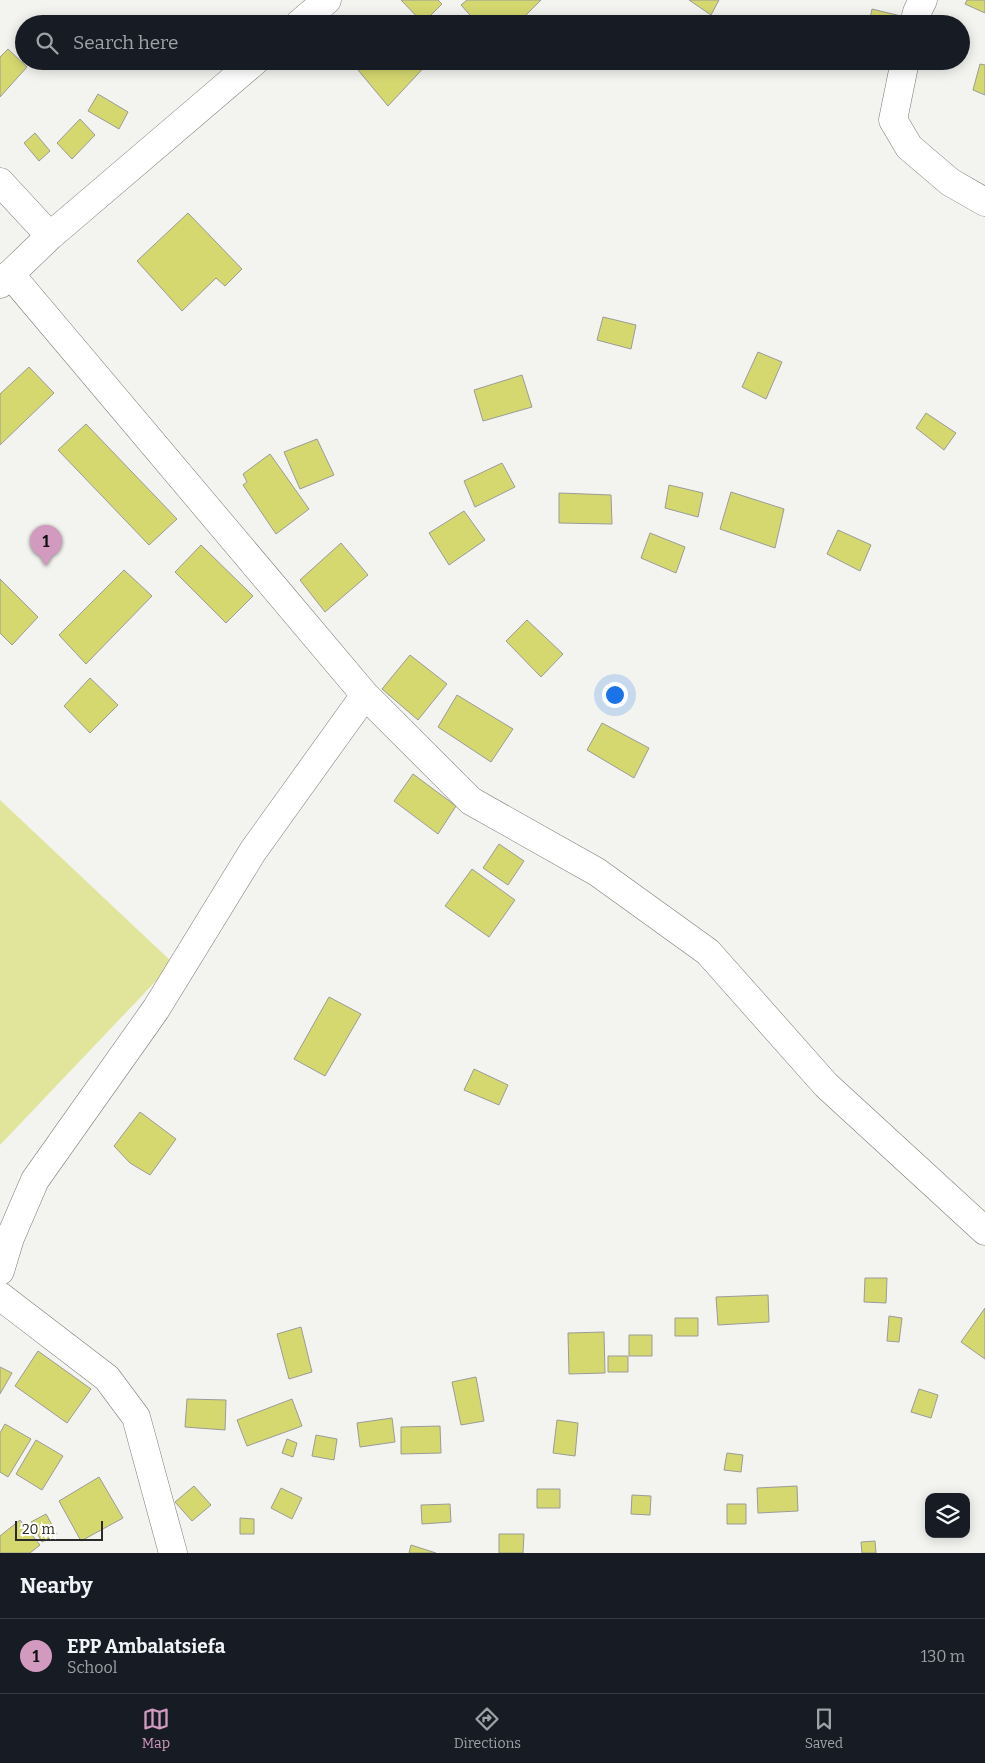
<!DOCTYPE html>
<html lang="en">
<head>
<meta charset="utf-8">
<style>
  :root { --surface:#171b24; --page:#242831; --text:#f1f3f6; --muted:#9ea1a6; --line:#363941; --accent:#d29abf }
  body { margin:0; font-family:Bitter,serif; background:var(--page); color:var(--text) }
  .controls { position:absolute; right:15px; bottom:15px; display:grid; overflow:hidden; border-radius:10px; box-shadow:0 2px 12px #0003 }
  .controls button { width:45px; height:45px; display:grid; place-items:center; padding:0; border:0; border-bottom:1px solid var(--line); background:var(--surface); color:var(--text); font:25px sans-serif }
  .scale { position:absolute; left:15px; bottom:12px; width:88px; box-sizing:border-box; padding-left:5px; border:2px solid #2b2c2a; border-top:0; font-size:14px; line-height:18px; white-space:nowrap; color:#2b2c2a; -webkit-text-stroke:4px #fffffe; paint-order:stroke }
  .you { position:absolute; left:614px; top:694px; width:18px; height:18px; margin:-12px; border:4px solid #fff; border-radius:50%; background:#1a73e8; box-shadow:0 0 0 8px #1a73e833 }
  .badge { display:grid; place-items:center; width:32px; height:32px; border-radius:50%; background:var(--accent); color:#111; font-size:16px; font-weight:700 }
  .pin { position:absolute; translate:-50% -41px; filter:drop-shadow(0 1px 2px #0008) }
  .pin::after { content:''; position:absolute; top:26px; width:18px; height:15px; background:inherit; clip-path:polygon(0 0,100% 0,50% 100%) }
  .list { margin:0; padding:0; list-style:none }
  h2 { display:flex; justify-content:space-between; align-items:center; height:65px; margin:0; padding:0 20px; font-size:21px }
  h2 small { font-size:16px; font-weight:400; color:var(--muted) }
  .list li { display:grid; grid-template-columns:32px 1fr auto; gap:15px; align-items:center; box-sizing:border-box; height:75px; padding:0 20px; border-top:1px solid var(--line) }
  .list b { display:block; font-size:19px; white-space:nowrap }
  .list p { margin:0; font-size:16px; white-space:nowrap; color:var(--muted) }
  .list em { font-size:16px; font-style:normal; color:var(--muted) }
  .icon { flex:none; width:28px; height:28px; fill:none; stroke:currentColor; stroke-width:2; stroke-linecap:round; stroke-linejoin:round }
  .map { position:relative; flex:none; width:985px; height:1553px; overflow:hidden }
  .search { position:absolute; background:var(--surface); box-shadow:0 2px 12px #0003; left:15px; right:15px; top:15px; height:55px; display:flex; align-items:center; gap:12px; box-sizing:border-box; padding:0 18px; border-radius:28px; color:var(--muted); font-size:19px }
  .sheet { height:140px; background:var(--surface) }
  nav { display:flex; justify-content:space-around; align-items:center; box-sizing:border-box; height:70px; border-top:1px solid var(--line); background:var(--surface); font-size:14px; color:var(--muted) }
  nav a { display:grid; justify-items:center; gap:2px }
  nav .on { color:var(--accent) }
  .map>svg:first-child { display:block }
  .green { fill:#e1e59c }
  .building { fill:#d5d86f; stroke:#9b9b98 }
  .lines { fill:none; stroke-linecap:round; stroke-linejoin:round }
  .street-casing { stroke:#7a7a77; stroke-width:29 }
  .street { stroke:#fff; stroke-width:28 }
</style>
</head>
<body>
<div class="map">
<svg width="985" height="1553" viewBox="0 0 985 1553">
  <rect width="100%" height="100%" fill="#f3f3ef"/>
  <path class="green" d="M0,800L173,963L0,1145Z"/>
  <path class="building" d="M401,0H438L442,4L423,23Z
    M467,0H541L517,24H478L461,5Z
    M689,0H719L711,15Z
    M967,0H985V13L965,4Z
    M872,9L905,17L903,24H869Z
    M8,49L27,67L0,97V57Z
    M367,61H430L388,106L358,70Z
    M980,64L985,65V95L973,90Z
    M98,94L128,112L119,129L88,111Z
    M80,119L95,135L72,159L57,143Z
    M35,133L50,151L39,161L24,143Z
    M188,213L242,269L225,286L216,278L182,311L137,261Z
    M603,317L636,325L631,349L597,340Z
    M758,352L782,362L766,399L742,387Z
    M29,367L54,393L0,445V394Z
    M522,375L532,407L483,421L474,390Z
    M926,413L956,433L944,450L916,428Z
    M86,424L177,519L149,545L58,450Z
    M317,439L334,475L300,489L284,452Z
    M270,454L309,509L276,534L243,485L247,482L243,474Z
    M502,463L515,487L475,507L464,481Z
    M669,485L703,493L698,517L665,508Z
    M731,492L784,509L775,548L720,529Z
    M559,493L611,495L612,524L559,523Z
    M464,511L485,540L449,565L429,533Z
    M838,530L871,545L860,571L827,554Z
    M650,533L685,547L676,573L641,558Z
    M341,543L368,575L325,612L300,580Z
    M201,545L253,596L226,623L175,572Z
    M124,570L152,596L86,664L59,635Z
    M0,579L38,617L12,645L0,633Z
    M527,620L563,654L541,677L506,641Z
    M410,655L447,684L418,720L382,689Z
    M90,678L118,705L90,733L64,706Z
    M457,695L513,729L491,762L438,727Z
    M602,723L649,748L634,778L587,750Z
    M413,774L456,806L438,834L394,801Z
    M499,844L524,861L508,885L483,868Z
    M472,869L515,900L489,937L445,906Z
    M329,997L361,1014L325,1076L294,1059Z
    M474,1069L508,1085L499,1105L464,1090Z
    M140,1112L176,1139L150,1175L130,1163L114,1146Z
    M865,1278H887L886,1303L864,1302Z
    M768,1295L769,1322L718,1325L716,1297Z
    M985,1308V1359L961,1342Z
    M889,1316L902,1318L899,1342L887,1341Z
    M675,1318H698V1336H675Z
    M301,1327L312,1372L289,1379L277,1334Z
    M604,1332L605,1373L569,1374L568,1333Z
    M629,1335H652V1356H629Z
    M38,1351L91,1389L67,1423L15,1386Z
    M608,1356H628V1372H608Z
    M0,1367L12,1373L0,1394Z
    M476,1377L484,1421L461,1425L452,1382Z
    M919,1389L938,1395L931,1418L911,1412Z
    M187,1399L226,1400L225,1430L185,1427Z
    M292,1399L302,1426L247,1446L237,1420Z
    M392,1418L395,1442L360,1447L357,1423Z
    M557,1420L578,1423L575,1456L553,1453Z
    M5,1424L31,1439L8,1477L0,1472V1433Z
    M440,1426L441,1453L401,1454V1427Z
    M316,1435L337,1439L334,1460L312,1456Z
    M287,1439L297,1443L293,1457L282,1453Z
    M36,1440L63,1456L42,1490L16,1474Z
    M727,1453L743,1455L741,1472L724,1470Z
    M99,1477L123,1518L81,1541L59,1501Z
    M194,1486L211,1505L192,1521L175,1502Z
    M797,1486L798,1511L758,1513L757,1488Z
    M281,1488L302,1498L292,1519L271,1508Z
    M537,1489H560V1508H537Z
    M632,1495L651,1496L650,1515L631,1514Z
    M450,1504L451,1522L422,1524L421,1505Z
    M727,1504H746V1524H727Z
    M46,1514L57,1534L42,1542L31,1522Z
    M240,1518L254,1519V1534H240Z
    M20,1520L40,1545L30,1553H0V1536Z
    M499,1534H524L523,1553H499Z
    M875,1541L876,1553H862L861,1542Z
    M411,1545L436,1553H409Z"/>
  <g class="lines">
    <g class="street-casing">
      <path id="street" d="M299,24L327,0
        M914,24L917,12L923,0
        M905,61L893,120L909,147L950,182L985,202
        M0,182L50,236
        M10,274L365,695L471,801L597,872L708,952L826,1085L985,1231
        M0,284L50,236L255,61
        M0,1271L10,1238L35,1180L156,1009L253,851L365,695
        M0,1296L107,1378L136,1417L173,1553"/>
    </g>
    <use href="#street" class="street"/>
  </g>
</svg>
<div class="controls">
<button><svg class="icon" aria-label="layers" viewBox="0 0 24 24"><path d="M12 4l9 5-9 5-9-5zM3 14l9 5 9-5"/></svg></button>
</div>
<div class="scale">20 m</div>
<div class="you"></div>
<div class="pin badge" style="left:46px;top:566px">1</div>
<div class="search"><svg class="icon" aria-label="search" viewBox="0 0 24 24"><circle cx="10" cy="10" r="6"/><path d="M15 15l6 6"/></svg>Search here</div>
</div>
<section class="sheet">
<h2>Nearby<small></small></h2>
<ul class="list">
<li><span class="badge">1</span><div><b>EPP Ambalatsiefa</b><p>School</p></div><em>130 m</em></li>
</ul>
</section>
<nav>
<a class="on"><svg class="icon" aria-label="map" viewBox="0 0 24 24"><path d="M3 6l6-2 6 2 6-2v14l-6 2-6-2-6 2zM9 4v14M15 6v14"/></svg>Map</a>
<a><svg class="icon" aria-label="directions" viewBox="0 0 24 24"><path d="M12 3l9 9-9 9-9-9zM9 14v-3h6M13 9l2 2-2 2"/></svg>Directions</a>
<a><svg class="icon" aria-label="saved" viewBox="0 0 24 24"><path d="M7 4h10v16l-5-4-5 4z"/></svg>Saved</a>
</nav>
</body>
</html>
